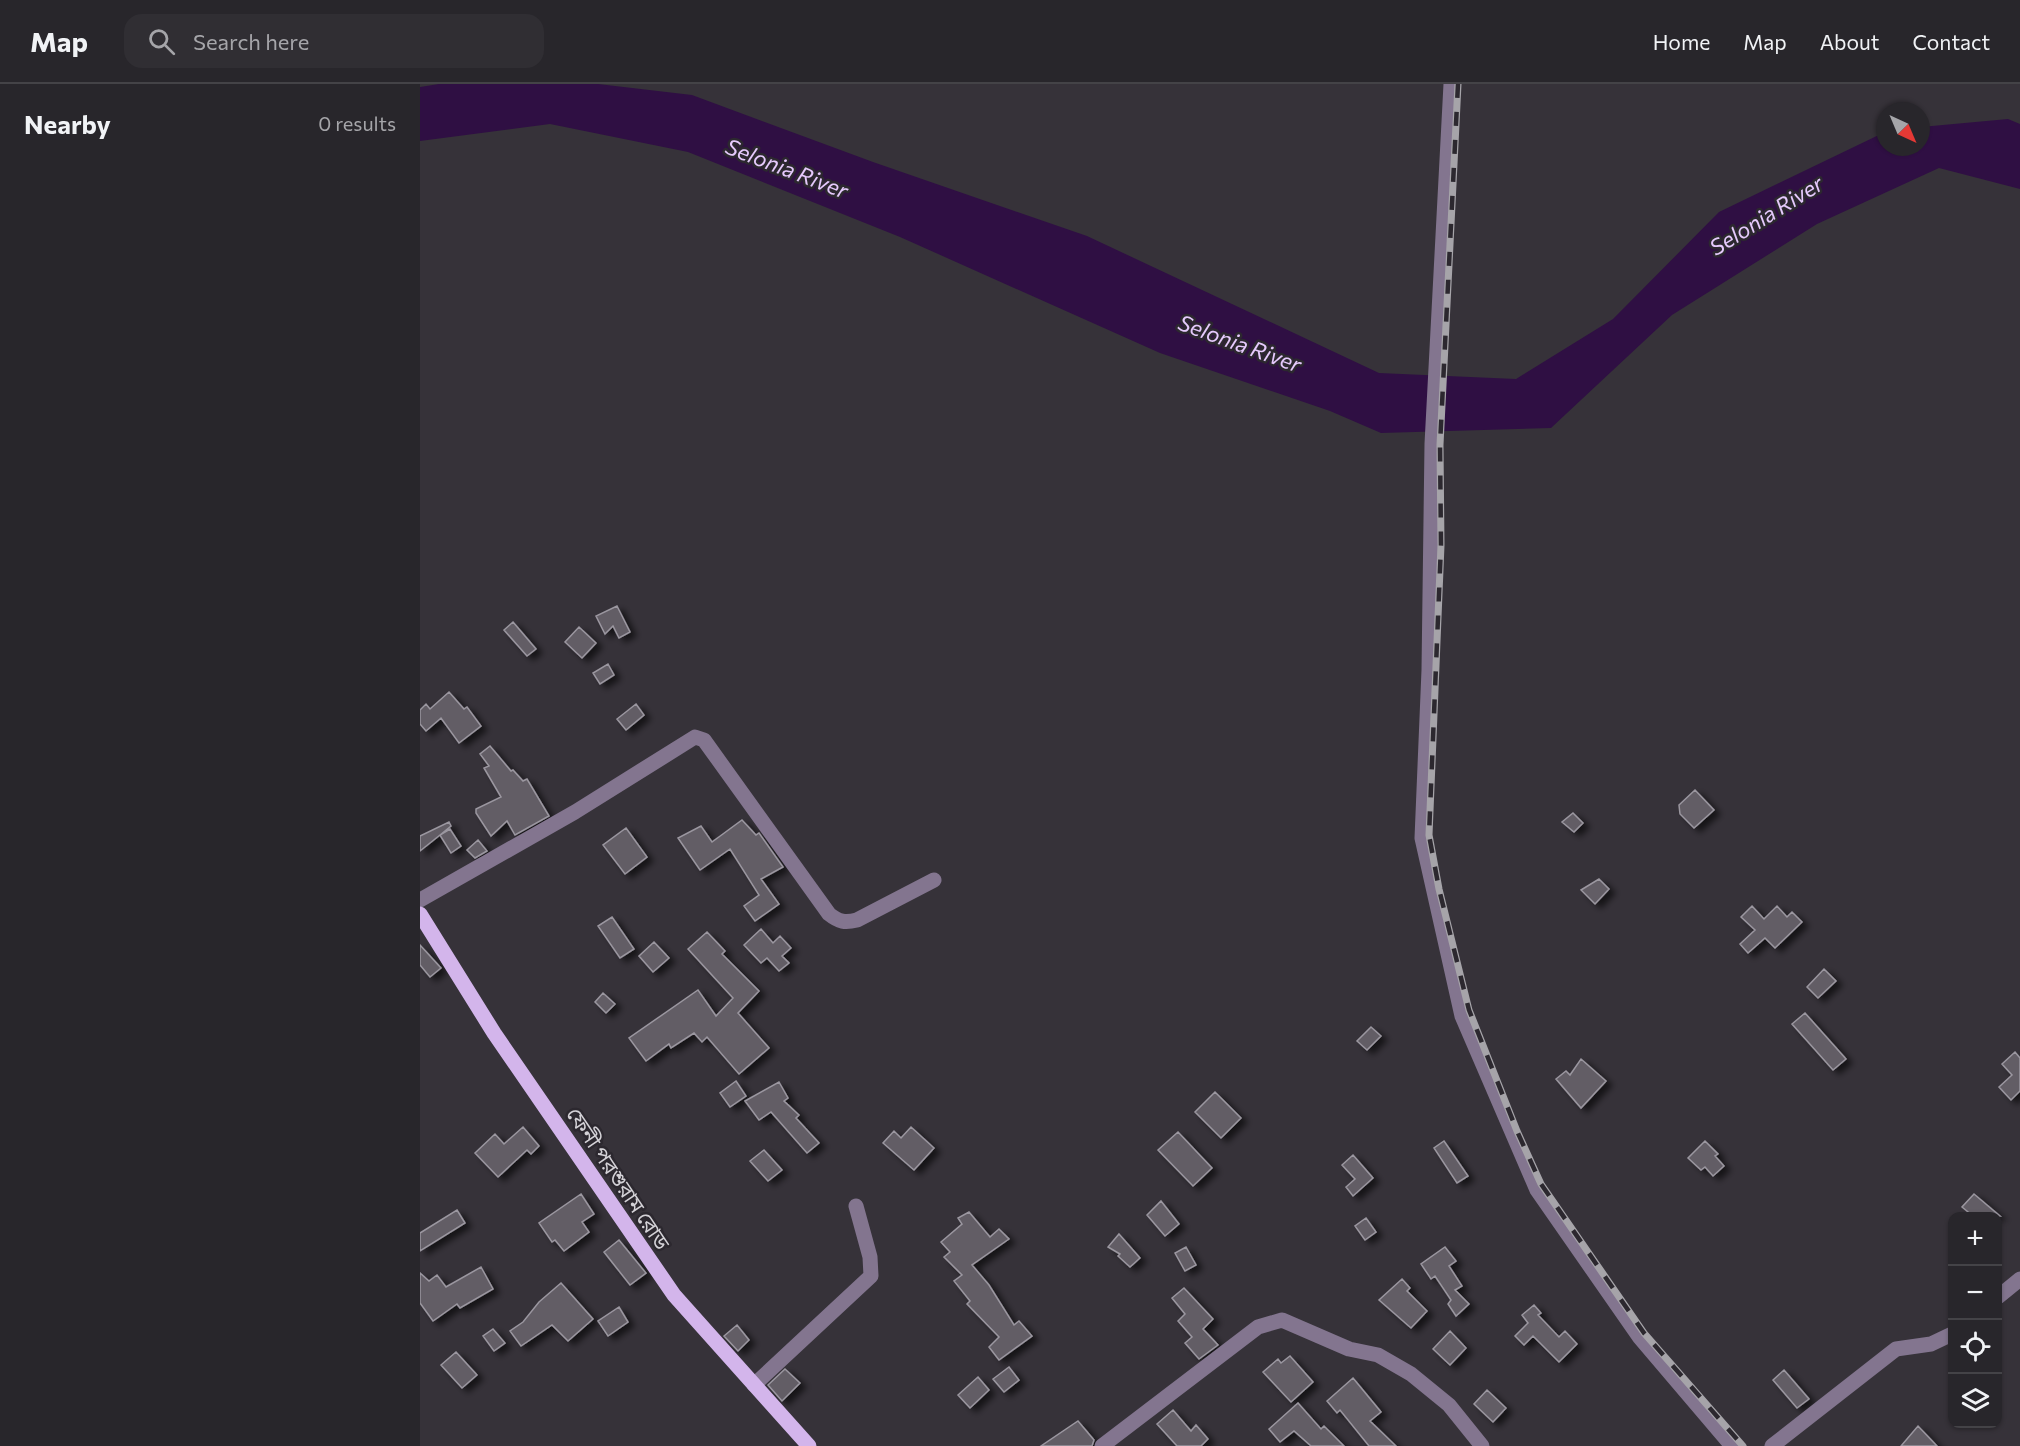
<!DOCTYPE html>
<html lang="en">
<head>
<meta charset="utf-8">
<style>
  :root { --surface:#28262b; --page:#302e33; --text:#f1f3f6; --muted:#a5a5a9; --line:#444347 }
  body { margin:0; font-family:Commissioner,"Noto Sans Bengali",sans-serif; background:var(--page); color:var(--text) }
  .controls { position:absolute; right:18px; bottom:18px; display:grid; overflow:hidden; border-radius:12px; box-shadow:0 2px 4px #0004 }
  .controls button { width:54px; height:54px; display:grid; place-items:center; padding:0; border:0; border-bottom:2px solid var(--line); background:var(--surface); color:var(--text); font:30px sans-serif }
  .compass { position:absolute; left:1456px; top:18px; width:54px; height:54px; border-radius:50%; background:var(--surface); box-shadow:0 2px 4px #0004; rotate:136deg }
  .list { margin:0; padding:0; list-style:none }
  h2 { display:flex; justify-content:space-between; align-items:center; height:78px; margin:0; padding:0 24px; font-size:26px }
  h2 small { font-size:20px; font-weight:400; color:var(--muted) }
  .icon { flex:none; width:33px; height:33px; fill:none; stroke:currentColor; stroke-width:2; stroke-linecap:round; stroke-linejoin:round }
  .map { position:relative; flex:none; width:1600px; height:1362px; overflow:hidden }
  header { display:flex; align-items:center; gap:36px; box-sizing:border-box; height:84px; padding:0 30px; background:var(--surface); border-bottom:2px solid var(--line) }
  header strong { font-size:28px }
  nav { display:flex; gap:33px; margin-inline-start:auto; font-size:21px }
  .search { width:420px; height:54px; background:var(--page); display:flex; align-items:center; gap:15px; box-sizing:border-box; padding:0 21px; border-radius:18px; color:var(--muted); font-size:22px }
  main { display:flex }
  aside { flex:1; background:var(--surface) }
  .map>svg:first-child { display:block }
  .water { fill:#2f0f43 }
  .building { fill:#625d65; stroke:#9b97a0; stroke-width:1.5; filter:url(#shadow) }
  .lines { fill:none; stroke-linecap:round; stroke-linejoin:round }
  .minor { stroke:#83758f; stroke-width:15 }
  .major { stroke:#d3b5eb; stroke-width:15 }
  .rail-casing { stroke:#a6a4a9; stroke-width:7 }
  .rail { stroke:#2c282f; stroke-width:4.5; stroke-dasharray:14; stroke-linecap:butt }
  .labels { text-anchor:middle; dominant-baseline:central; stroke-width:5; stroke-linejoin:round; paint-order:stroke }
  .street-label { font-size:21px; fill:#d4d2d7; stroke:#2c282f }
  .water-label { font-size:22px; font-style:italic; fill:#e6cafd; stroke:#2c282f }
</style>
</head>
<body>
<header>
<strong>Map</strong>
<div class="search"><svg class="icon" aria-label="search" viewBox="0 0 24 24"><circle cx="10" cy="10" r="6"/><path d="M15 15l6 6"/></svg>Search here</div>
<nav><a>Home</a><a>Map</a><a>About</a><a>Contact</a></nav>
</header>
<main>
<aside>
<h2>Nearby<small>0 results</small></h2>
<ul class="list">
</ul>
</aside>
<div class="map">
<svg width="1600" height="1362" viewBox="0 0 1600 1362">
  <defs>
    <filter id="shadow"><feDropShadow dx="6" dy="4" stdDeviation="3" flood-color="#0009"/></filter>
  </defs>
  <rect width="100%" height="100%" fill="#363239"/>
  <path class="water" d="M19,0H178L272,11L453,78L667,152L959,289L1096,295L1193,235L1299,128L1465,48V63H1501V43L1588,35L1600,40V105L1519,84L1397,140L1252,231L1131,344L961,349L910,327L740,269L480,153L268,68L130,40L0,57V3Z"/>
  <path class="building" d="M197,522L210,548L199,554L193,542L185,550L176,532Z
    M93,538L116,565L107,572L84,546Z
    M159,543L176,559L162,574L145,558Z
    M188,580L194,591L180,600L173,589Z
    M29,608L44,625L47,623L61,642L39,659L21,634L6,647L0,640V626L6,620L10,625Z
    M216,620L224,631L206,646L197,635Z
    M70,662L91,687L93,686L103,697L107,695L129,732L95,751L87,737L71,752L56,729V725L81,713L64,684L69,682L60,670Z
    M1275,706L1294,726L1274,744L1260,730L1259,721Z
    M1153,729L1163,739L1154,748L1142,738Z
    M322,736L336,751L339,749L363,783L341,795L359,820L335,837L324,822L339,811L310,765L280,786L258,754L281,742L292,758Z
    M29,738L31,742L20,751L30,745L41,762L31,769L20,751L0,767V752Z
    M206,744L227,773L205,790L183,761Z
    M58,756L67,767L55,774L47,766Z
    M1179,795L1189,805L1175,820L1161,806Z
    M1332,822L1344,835L1357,822L1367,833L1372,828L1382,838L1355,864L1345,854L1328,869L1320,860L1335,846L1321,833Z
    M192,833L214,865L200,874L178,842Z
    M341,845L353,859L360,852L371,864L362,872L369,879L359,887L347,874L341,879L324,861Z
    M287,848L305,867L302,870L339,907L318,929L349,964L319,990L287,953L282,958L274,949L251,964L249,960L226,977L209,954L278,906L296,932L313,914L268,865Z
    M234,858L249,874L233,888L219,872Z
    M0,861L21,884L10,893L0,881Z
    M1404,885L1416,897L1398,914L1387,903Z
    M183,909L195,920L186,929L175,918Z
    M1385,929L1426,975L1413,986L1372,940Z
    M951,943L961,952L947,966L937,957Z
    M1595,968L1600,974V1007L1591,1016L1579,1003L1592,991L1582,980Z
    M1161,975L1186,997L1161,1024L1136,995L1146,987L1150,991Z
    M316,997L326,1012L310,1023L300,1009Z
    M359,998L368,1014L364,1017L379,1031L376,1034L399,1059L387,1069L351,1028L339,1036L325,1017Z
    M795,1008L821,1034L801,1054L775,1028Z
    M103,1043L119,1062L111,1070L107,1066L78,1093L55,1069L75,1050L84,1060Z
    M491,1043L514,1064L494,1086L463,1059L474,1047L481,1054Z
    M758,1048L792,1084L773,1102L738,1066Z
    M1024,1057L1048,1092L1037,1099L1014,1064Z
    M1285,1057L1298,1070L1295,1072L1304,1082L1293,1092L1285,1083L1281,1086L1268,1074Z
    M344,1066L362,1086L348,1097L330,1077Z
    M933,1071L953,1094L933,1112L926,1103L935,1095L922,1081Z
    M161,1110L174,1130L162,1138L169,1148L144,1167L135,1156L132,1158L119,1139Z
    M1554,1110L1580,1132H1553L1542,1123Z
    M741,1117L759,1140L745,1152L727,1131Z
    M37,1126L45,1139L0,1167V1149Z
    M549,1128L570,1153L579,1145L589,1155L552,1181L569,1201L594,1241L599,1237L612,1252L579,1276L569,1263L579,1253L547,1220L550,1217L534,1197L542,1191L524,1173L530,1168L521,1158L542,1140L538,1134Z
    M946,1134L956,1148L945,1156L935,1142Z
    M699,1150L720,1174L710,1183L698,1172L700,1170L688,1163Z
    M199,1156L226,1189L210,1201L184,1168Z
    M766,1163L776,1181L765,1187L755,1169Z
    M1025,1163L1036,1177L1029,1182L1042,1202L1035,1206L1049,1220L1036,1232L1028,1220L1031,1216L1015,1192L1011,1195L1001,1180Z
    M61,1183L73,1205L40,1224L37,1220L13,1237L0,1219V1189L9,1197L17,1191L26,1203Z
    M982,1195L990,1204L987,1207L1007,1227L991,1244L959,1216Z
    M141,1199L173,1235L148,1257L132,1241L101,1262L90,1247L103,1238L119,1218Z
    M764,1204L793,1235L783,1245L798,1261L779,1275L765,1259L772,1253L758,1237L765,1230L752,1214Z
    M1114,1221L1121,1229L1118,1231L1139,1253L1145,1247L1157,1260L1139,1278L1113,1252L1104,1261L1095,1252L1108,1239L1102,1231Z
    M199,1223L208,1238L188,1252L178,1237Z
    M317,1241L329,1256L318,1267L304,1252Z
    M73,1245L85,1259L74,1267L63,1252Z
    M1030,1247L1046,1264L1030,1281L1013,1265Z
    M36,1268L57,1291L42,1304L21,1281Z
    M870,1272L893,1298L871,1318L843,1288L858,1275L861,1279Z
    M589,1283L599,1296L584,1308L573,1295Z
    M365,1285L380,1299L362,1317L348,1301Z
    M1364,1286L1389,1315L1377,1324L1353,1296Z
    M558,1293L569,1306L550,1324L538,1311Z
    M933,1294L961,1328L950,1337L976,1362H949L920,1326L917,1329L907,1317Z
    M1067,1306L1086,1324L1073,1338L1054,1320Z
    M878,1319L901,1345L904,1342L924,1362H891L874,1347L860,1358L849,1345Z
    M753,1326L771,1347L776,1341L788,1355L781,1362H757L737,1340Z
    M658,1337L674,1356L672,1362H621Z
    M1498,1342L1517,1362H1481Z"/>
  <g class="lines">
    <path class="minor" d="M1031,0L1012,360L1009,586L1002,754L1042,932L1117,1106L1220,1254L1312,1362
      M0,816L155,728L275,653L284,656L409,830C419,838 425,839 437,836L514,796
      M1578,1213L1600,1195
      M334,1301L451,1192L450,1173L436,1122
      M682,1362L838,1243L862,1236L929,1265L958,1271L991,1290L1029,1321L1062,1362
      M1352,1362L1476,1265L1511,1260L1532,1250"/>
    <path class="major" d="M0,830L74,949L254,1211L389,1362"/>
    <g class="rail-casing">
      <path id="rail" d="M1038,0L1020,361L1021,461L1009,751L1019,805L1049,926L1097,1047L1121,1100L1224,1249L1323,1362"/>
    </g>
    <use href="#rail" class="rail"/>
  </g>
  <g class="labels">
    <g class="street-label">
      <text transform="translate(199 1094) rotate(56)">ফেনী পরশুরাম রোড</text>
    </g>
    <g class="water-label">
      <text transform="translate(367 84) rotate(21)">Selonia River</text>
      <text transform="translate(1346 131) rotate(-32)">Selonia River</text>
      <text transform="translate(820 259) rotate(20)">Selonia River</text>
    </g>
  </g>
</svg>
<div class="controls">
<button>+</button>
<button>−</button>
<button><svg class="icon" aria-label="locate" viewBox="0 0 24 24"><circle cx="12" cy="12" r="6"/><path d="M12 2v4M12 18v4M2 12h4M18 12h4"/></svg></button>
<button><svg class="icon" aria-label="layers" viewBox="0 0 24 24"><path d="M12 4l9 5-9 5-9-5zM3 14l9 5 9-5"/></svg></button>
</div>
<svg class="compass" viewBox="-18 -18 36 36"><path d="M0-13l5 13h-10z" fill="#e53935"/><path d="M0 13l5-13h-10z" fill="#a5a5a9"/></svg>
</div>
</main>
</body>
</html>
